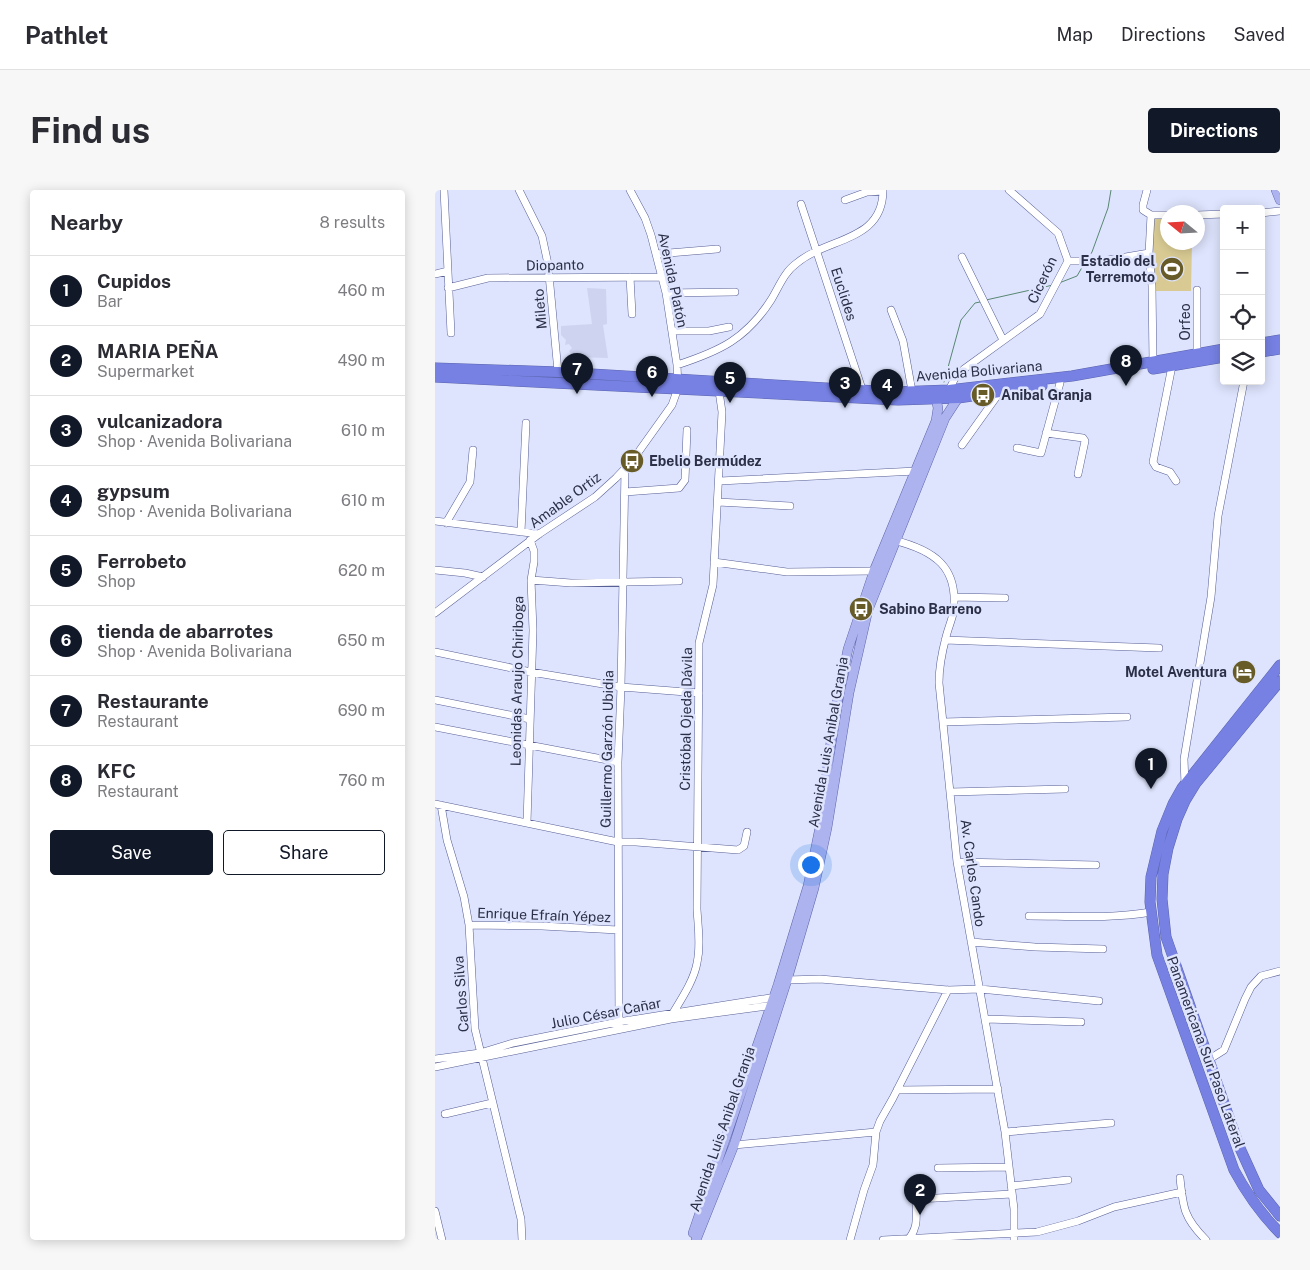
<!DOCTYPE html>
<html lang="en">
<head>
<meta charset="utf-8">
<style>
  :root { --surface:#fff; --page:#f7f7f7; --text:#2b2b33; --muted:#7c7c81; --line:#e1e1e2; --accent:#111827 }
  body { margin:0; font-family:"Public Sans",sans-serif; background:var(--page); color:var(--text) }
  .controls { position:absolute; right:15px; top:15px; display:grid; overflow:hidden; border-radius:5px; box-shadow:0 2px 12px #0003 }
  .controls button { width:45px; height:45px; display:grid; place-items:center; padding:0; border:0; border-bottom:1px solid var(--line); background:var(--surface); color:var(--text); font:25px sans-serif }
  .compass { position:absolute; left:725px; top:15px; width:45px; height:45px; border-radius:50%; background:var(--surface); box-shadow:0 2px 12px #0003; rotate:288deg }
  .you { position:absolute; left:375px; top:674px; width:18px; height:18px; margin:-12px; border:4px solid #fff; border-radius:50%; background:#1a73e8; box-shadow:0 0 0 8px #1a73e833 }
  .badge { display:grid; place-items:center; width:32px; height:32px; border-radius:50%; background:var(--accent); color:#fff; font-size:16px; font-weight:700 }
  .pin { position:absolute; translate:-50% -41px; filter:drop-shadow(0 1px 2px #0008) }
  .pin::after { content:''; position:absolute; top:26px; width:18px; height:15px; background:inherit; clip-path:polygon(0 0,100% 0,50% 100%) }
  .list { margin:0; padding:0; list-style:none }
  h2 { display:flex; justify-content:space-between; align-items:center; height:65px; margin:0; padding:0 20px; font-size:21px }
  h2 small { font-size:16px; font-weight:400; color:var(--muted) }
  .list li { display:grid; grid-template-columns:32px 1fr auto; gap:15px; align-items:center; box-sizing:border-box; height:70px; padding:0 20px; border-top:1px solid var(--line) }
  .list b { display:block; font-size:19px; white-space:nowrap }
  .list p { margin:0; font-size:16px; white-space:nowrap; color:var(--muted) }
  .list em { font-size:16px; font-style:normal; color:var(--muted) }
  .actions { display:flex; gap:10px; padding:15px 20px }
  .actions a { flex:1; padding:11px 0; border:1px solid var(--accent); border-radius:5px; text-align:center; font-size:18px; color:var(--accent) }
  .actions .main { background:var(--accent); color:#fff }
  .icon { flex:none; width:28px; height:28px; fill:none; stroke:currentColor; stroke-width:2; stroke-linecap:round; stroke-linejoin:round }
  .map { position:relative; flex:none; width:845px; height:1050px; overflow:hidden; border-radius:5px }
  header { display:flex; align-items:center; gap:30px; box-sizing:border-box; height:70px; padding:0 25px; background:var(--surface); border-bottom:1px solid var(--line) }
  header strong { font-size:24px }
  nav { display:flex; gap:28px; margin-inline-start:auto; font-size:18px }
  .intro { display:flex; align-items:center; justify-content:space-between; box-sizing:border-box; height:120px; padding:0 30px }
  h1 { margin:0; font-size:35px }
  .button { padding:12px 22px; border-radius:5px; background:var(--accent); color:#fff; font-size:18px; font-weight:700 }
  main { display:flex; gap:30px; padding:0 30px }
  aside { flex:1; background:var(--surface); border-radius:5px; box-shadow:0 2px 12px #0003 }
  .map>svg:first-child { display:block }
  .built { fill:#ced4f0 }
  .pitch { fill:#d8ca92 }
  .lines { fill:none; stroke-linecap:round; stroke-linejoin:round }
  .stream { stroke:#588773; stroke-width:1 }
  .minor-casing { stroke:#575f95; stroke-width:8 }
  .major-casing { stroke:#5c64ac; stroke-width:10 }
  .highway-casing { stroke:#5c64ac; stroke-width:11 }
  .minor { stroke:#fff; stroke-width:7 }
  .major { stroke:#adb3ee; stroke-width:9 }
  .highway { stroke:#7681e3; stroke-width:10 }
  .labels { text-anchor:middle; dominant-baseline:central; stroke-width:5; stroke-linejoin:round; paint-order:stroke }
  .poi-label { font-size:14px; font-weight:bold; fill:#2b2f47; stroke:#dee4fd; text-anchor:start }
  .street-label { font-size:14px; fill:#2b2f47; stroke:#dee4fd }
</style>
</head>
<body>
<header>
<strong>Pathlet</strong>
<nav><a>Map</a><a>Directions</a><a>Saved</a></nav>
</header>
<div class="intro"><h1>Find us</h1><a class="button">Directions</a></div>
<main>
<aside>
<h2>Nearby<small>8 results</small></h2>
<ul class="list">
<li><span class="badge">1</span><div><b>Cupidos</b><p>Bar</p></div><em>460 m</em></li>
<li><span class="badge">2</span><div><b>MARIA PEÑA</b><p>Supermarket</p></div><em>490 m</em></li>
<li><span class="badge">3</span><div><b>vulcanizadora</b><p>Shop · Avenida Bolivariana</p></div><em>610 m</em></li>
<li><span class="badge">4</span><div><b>gypsum</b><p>Shop · Avenida Bolivariana</p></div><em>610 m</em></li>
<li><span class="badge">5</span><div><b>Ferrobeto</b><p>Shop</p></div><em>620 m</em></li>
<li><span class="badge">6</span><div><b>tienda de abarrotes</b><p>Shop · Avenida Bolivariana</p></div><em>650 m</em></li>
<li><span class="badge">7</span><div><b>Restaurante</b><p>Restaurant</p></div><em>690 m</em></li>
<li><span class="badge">8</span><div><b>KFC</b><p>Restaurant</p></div><em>760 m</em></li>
</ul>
<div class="actions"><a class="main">Save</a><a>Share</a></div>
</aside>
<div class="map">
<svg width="845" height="1050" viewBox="0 0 845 1050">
  <rect width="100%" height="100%" fill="#dee4fd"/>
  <path class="built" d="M152,98L171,99L172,134L168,135L173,168L139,167L134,161L137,158L134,154L130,155L131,150L126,145V136L157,134Z"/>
  <path class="pitch" d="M718,28H732V52L757,53L756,101H717Z"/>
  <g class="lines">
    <path class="stream" d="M653,68L657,62L673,18L676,0
      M624,93L642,86L649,74
      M551,110L618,95
      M509,192L526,130L540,113L545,112"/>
    <g class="minor-casing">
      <path id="minor" d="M9,0L16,143
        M84,0L107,46L113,74L123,182
        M712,0L708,15V20L716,25H732
        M410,10L432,2L448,1
        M366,14L426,196V201
        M826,23L845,21
        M716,25L714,63L717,96L718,172
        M762,25L789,24
        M222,64L282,59
        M527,67L568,150
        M633,71H667L714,63
        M0,84L13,81
        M195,87L197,124
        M13,98L53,88L227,87
        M231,103L300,102
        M456,120L468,151L477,201
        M237,141H274L294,137
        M762,164V100
        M242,175C285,161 311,149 336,110C344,97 349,82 362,73C393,47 448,52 448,0
        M737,176L718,272L721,277L735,282L741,291
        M514,200L520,188L529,179L605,124L633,71L623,43L574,0
        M611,243L648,248L650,251L643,284
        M527,255L565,202
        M582,258L606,263L625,193
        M285,291L481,281
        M190,302L244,298L250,290L252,240
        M283,312L355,316
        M0,331L104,344
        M11,333L35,292L38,260
        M86,342L91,233
        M458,350C499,360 525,377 518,424C516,432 513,439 511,447C507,462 504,477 504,493L522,672L570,942L579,1019V1050
        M279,372L352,382L439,381
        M0,380L30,383L48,387
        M96,390L136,393L244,391
        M519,407L570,408
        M0,423L104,344L160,307L181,288L197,271L237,215L243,198L242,175L231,103L216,45L210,28L195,0
        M510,450L724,458
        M0,462L96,482L186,497L264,503
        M0,510L95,529
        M508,532L692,527
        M0,537L183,572
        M750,594L749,569L776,407L783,326L809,191
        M515,602L630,599
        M0,614L183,652H201L303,660L309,656L312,642
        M6,615L12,650L29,707L34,735L40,839L86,1029L87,1050
        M92,633L98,440L96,390L99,372V361L95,350
        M522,672L661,675
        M594,726C634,726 676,729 716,722
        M34,735L107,736L183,740
        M536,752L600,757L668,759
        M352,790L385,789L513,800L545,799L664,811
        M238,823C247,808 259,790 262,773C266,755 263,737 262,719L264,453L278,395L287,222L284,201
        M551,829L646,832
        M184,839L183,572L186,497L190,279
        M0,869L45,863L78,853L183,832L341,807
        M773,870L789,860L810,809L816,797L826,786L845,781
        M0,877L236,829L339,815
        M462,900L563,899
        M10,924L57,913
        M570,942L676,933
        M299,955L441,942
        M503,978L574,977
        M745,988C748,1018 749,1028 771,1050
        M576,996L633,990
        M0,1021L7,1050
        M415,1050L429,1000L438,975L441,942L445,931L458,908L513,800
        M448,1050L602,1042L643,1031L679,1017L747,1002
        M473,1050C484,1036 481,1028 481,1011L483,1009L577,1004"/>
    </g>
    <g class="major-casing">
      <path id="major" d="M841,0L845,10
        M258,1043L343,795L373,696L385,637L399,528L413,459L439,381L501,231L503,218L501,209
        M261,1050L299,955L352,790L379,698L392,638L414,503L433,420L510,228L523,208"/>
    </g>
    <g class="highway-casing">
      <path id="highway" d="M826,153L845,150
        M826,162L845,159
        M0,178L123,182L459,202L514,200L637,186L789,159
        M718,179L789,167
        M0,187L463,210L523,208L607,196
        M845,475L747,598L738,614L727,641L716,687L715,712L722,765L799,980C812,1004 826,1024 845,1043
        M845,491L761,593L750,611L742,629L733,658L728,684L727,709L731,747L804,956L824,1000L845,1026"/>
    </g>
    <use href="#minor" class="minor"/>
    <use href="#major" class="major"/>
    <use href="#highway" class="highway"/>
  </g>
  <defs>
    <g id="stadium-disc" transform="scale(1.25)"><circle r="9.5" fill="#675b28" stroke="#dee4fd"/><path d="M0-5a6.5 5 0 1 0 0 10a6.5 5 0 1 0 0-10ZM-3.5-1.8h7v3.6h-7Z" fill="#fff"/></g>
    <g id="bus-disc" transform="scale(1.25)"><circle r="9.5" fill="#675b28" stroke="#dee4fd"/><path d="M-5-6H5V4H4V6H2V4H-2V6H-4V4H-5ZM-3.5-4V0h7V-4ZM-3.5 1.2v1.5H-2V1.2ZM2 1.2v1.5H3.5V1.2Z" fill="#fff"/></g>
    <g id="hotel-disc" transform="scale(1.25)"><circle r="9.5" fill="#675b28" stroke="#dee4fd"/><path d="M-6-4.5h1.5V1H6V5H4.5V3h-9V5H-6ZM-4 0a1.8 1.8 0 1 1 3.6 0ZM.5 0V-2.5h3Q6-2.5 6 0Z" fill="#fff"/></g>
  </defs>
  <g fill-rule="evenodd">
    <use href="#stadium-disc" x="737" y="79"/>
    <use href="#bus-disc" x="548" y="205"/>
    <use href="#bus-disc" x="197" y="271"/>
    <use href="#bus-disc" x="426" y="419"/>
    <use href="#hotel-disc" x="809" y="482"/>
  </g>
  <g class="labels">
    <g class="poi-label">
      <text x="720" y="71" text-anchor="end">Estadio del<tspan x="720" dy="16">Terremoto</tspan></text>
      <text x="566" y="205">Anibal Granja</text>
      <text x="214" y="271">Ebelio Bermúdez</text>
      <text x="444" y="419">Sabino Barreno</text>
      <text x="792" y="482" text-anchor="end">Motel Aventura</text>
    </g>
    <g class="street-label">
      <text transform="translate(120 75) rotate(-1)">Diopanto</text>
      <text transform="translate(238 90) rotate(78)">Avenida Platón</text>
      <text transform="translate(607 90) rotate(-65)">Cicerón</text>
      <text transform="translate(409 104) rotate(72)">Euclides</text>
      <text transform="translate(105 119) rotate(-95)">Mileto</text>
      <text transform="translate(750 132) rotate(-90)">Orfeo</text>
      <text transform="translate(544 181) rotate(-5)">Avenida Bolivariana</text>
      <text transform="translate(130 310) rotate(-36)">Amable Ortiz</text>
      <text transform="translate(82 491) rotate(-89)">Leonidas Araujo Chiriboga</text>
      <text transform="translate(251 529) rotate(-89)">Cristóbal Ojeda Dávila</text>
      <text transform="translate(393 552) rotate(-80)">Avenida Luis Anibal Granja</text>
      <text transform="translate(172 559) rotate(-89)">Guillermo Garzón Ubidia</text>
      <text transform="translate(538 683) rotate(82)">Av. Carlos Cando</text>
      <text transform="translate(109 725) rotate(2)">Enrique Efraín Yépez</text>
      <text transform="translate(26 804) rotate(-94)">Carlos Silva</text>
      <text transform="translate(171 823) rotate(-11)">Julio César Cañar</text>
      <text transform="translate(771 862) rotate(70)">Panamericana Sur Paso Lateral</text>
      <text transform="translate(287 939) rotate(-71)">Avenida Luis Anibal Granja</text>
    </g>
  </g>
</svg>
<div class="controls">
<button>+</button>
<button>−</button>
<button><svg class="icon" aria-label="locate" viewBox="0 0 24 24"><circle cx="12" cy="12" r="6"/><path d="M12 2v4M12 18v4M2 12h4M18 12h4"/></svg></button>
<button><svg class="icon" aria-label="layers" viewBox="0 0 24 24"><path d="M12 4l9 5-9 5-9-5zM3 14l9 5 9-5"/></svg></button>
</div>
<svg class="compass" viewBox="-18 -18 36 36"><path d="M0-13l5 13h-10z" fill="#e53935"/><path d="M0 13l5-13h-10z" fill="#7c7c81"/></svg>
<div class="you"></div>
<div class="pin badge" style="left:716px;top:599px">1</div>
<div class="pin badge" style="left:485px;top:1025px">2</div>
<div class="pin badge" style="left:410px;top:218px">3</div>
<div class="pin badge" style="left:452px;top:220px">4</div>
<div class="pin badge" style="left:295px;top:213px">5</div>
<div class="pin badge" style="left:217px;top:207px">6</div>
<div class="pin badge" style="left:142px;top:204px">7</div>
<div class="pin badge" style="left:691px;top:196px">8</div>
</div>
</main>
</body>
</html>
